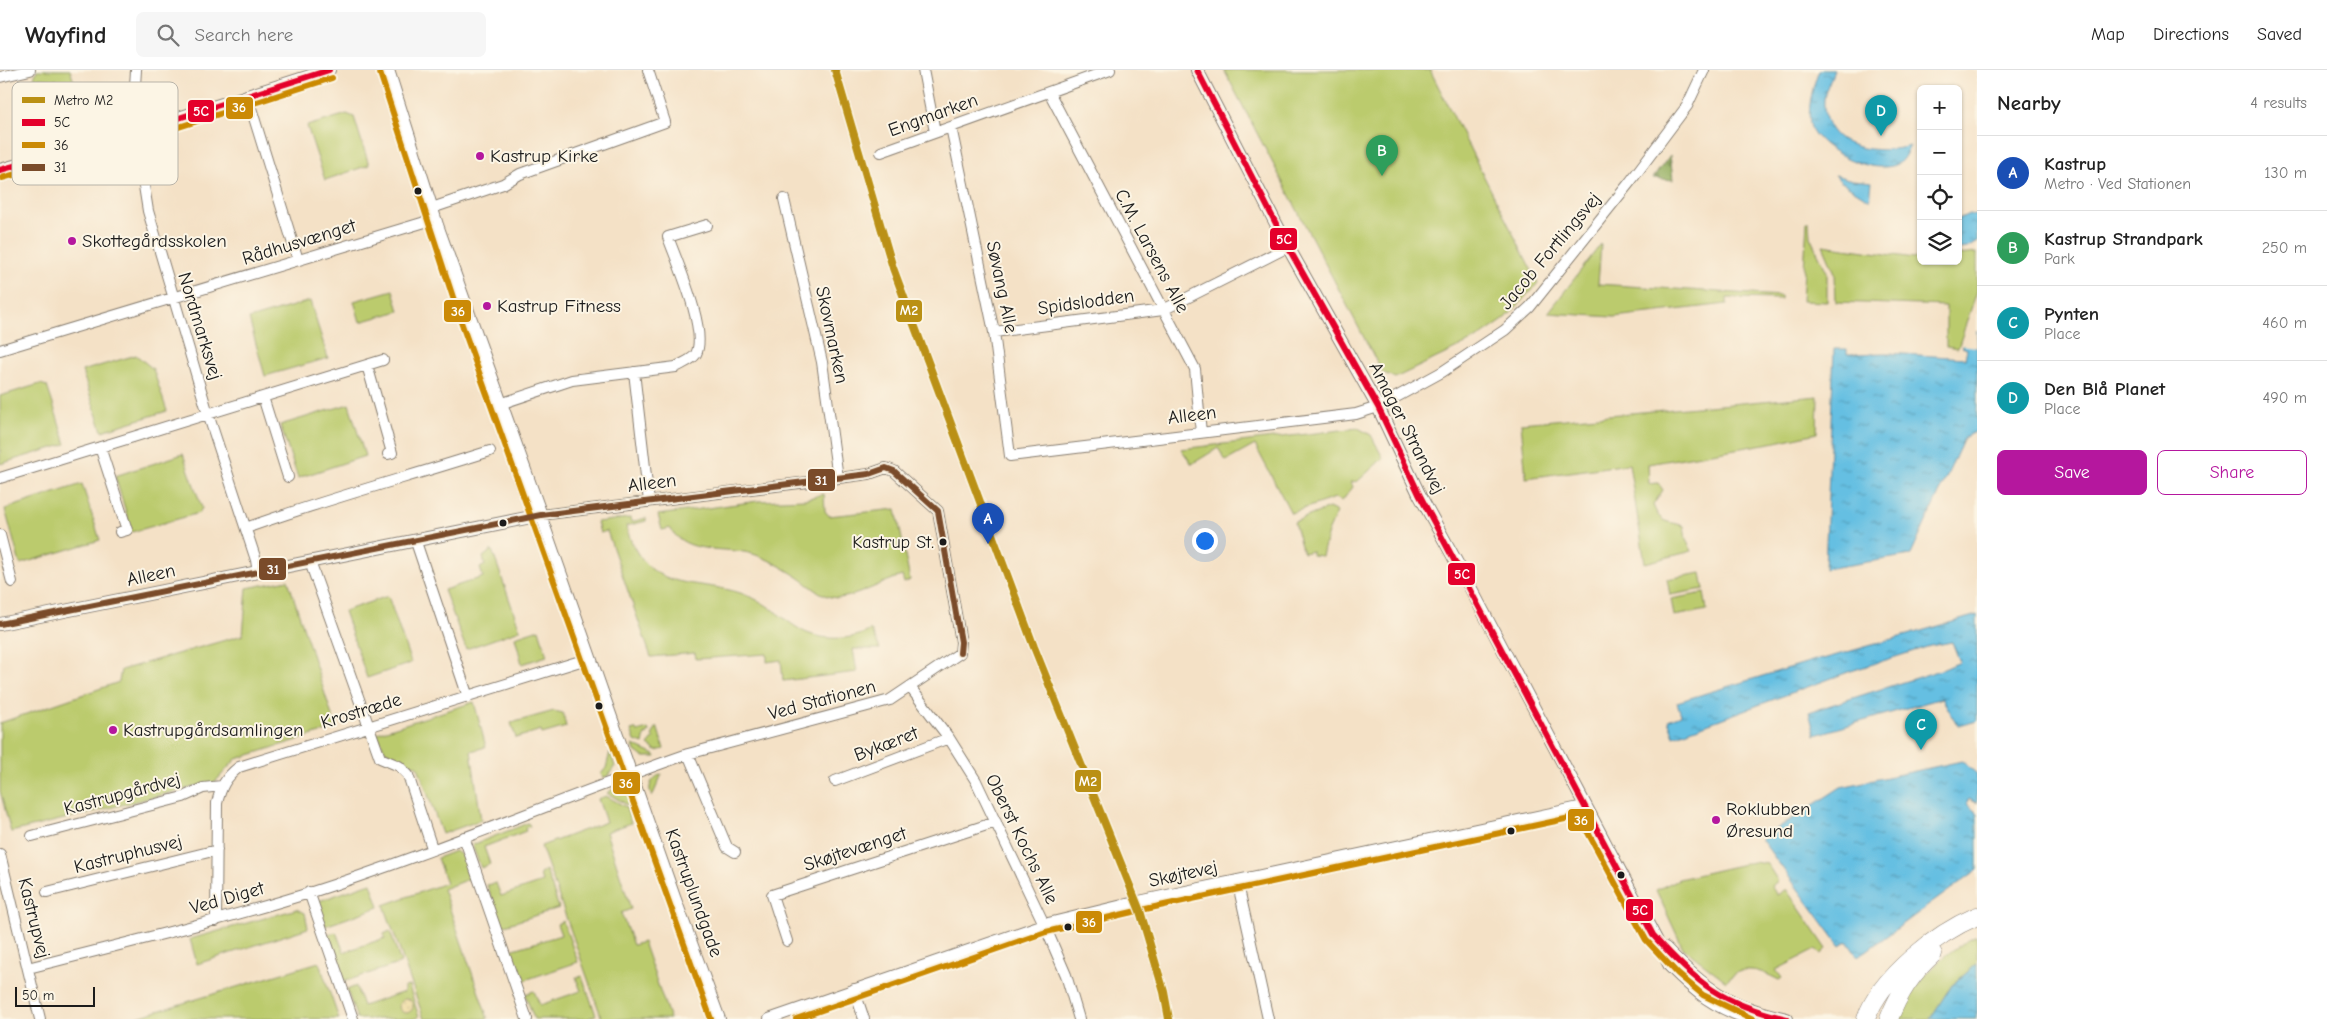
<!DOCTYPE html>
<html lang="en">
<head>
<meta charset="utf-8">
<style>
  :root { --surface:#fff; --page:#f6f6f6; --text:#222; --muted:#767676; --line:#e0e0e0; --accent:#b5179e }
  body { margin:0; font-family:"Comic Neue",sans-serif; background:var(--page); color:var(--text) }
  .controls { position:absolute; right:15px; top:15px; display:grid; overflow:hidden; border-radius:8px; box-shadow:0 1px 4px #0004 }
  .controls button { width:45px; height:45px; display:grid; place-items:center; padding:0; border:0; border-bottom:1px solid var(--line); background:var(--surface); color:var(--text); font:25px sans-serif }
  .scale { position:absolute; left:15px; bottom:12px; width:80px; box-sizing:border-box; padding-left:5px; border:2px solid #1c1c1c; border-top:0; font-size:14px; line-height:18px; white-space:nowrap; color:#1c1c1c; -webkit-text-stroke:4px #fcf5e5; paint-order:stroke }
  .you { position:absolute; left:1204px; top:470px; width:18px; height:18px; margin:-12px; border:4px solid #fff; border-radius:50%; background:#1a73e8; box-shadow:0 0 0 8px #1a73e833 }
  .badge { display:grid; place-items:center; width:32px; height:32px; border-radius:50%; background:var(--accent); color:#fff; font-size:16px; font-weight:700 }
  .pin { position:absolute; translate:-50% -41px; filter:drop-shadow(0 1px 2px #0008) }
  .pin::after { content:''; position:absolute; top:26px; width:18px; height:15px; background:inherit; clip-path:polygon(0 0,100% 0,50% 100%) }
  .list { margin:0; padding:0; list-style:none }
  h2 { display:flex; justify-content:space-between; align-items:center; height:65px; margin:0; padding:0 20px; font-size:21px }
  h2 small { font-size:16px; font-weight:400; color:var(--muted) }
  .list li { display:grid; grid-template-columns:32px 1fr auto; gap:15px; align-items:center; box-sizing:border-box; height:75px; padding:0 20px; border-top:1px solid var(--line) }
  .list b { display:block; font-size:19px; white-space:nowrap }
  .list p { margin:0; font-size:16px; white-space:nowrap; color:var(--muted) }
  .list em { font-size:16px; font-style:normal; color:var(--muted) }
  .actions { display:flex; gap:10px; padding:15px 20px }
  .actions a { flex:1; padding:11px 0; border:1px solid var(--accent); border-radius:8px; text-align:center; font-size:18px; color:var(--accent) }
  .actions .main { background:var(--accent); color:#fff }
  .icon { flex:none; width:28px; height:28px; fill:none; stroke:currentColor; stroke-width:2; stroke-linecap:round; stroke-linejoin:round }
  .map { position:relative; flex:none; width:1977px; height:949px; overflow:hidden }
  header { display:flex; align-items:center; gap:30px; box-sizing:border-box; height:70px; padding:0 25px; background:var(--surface); border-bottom:1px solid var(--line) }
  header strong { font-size:24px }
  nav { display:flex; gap:28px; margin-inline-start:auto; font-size:18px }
  .search { width:350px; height:45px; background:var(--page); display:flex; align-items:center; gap:12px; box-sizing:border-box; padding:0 18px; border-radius:8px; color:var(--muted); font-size:19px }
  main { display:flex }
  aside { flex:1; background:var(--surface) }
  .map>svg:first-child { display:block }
  .green { fill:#bbcb6d; stroke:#6c7444 }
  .forest { fill:url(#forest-firs); stroke:#58663e }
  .sand { fill:url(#sand-dots); stroke:#857b5d }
  .water { fill:url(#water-ripples); stroke:#406e7f }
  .pier { fill:#f4e1c6 }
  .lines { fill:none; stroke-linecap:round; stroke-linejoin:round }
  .minor-casing { stroke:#887e71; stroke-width:12 }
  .tertiary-casing { stroke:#887e71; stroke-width:14 }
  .motorway-casing { stroke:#887e71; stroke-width:19 }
  .minor { stroke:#fff; stroke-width:10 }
  .tertiary { stroke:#fff; stroke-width:12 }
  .motorway { stroke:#fff; stroke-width:18 }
  .bus-1-casing { stroke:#fcf5e5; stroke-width:10 }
  .bus-2-casing { stroke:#fcf5e5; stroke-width:10 }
  .bus-3-casing { stroke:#fcf5e5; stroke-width:10 }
  .bus-1 { stroke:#e4002b; stroke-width:6 }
  .bus-2 { stroke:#cb8a06; stroke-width:6 }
  .bus-3 { stroke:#7a4b2a; stroke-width:6 }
  .metro-1-casing { stroke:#fcf5e5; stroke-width:11 }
  .metro-1 { stroke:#ba9014; stroke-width:8 }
  .poi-dot { fill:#b5179e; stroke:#fcf5e5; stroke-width:2 }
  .bus-dot { fill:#1c1c1c; stroke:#fcf5e5; stroke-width:2 }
  .labels { text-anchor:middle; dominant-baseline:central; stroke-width:4; stroke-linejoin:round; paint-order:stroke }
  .bus-label { font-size:18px; fill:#1c1c1c; stroke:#fcf5e5; text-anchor:end }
  .street-label { font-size:19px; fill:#1c1c1c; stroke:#fcf5e5 }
  .poi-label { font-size:19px; fill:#1c1c1c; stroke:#fcf5e5; text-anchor:start }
  .key { fill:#fcf5e5; stroke:#b9b4a9; stroke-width:1 }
  .key-label { font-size:14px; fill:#1c1c1c }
  .line-badge { stroke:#fcf5e5; stroke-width:2 }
  .badge-label { font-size:14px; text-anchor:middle; font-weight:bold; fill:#fff }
</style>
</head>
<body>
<header>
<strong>Wayfind</strong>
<div class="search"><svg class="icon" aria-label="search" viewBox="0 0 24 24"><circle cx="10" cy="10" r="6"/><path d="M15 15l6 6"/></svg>Search here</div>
<nav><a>Map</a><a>Directions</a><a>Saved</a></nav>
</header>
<main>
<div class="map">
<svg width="1977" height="949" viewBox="0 0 1977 949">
  <defs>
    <pattern id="forest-firs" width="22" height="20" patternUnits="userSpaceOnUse" patternTransform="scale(1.25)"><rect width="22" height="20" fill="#94af60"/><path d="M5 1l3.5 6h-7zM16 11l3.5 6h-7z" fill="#788e4e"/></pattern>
    <pattern id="sand-dots" width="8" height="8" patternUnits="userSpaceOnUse" patternTransform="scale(1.25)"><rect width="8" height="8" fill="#eeda9e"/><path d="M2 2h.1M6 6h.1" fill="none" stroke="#ccba88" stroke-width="1.8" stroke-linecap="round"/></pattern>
    <pattern id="water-ripples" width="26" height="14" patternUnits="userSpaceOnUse" patternTransform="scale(1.25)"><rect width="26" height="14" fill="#65bfe2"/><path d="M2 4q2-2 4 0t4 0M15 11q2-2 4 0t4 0" fill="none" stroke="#529ab6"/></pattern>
  </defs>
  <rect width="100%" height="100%" fill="#fcf5e5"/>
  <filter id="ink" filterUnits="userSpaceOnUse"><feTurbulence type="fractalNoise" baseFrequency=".02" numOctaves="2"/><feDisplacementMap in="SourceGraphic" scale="10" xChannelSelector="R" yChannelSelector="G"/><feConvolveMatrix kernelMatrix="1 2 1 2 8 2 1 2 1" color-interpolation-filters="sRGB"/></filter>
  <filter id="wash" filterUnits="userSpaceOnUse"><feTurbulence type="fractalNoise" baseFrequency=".0096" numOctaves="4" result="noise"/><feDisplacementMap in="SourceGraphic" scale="20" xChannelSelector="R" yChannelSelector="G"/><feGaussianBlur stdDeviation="1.12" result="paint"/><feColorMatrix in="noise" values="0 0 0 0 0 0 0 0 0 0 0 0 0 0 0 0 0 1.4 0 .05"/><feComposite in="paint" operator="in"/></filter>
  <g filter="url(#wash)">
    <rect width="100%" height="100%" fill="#f4e1c6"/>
    <path class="green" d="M37,0H70L75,15L60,18L57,10L34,8Z
      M1224,0H1430L1538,213L1505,249L1476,269L1395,308L1382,302Z
      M347,44L354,47L369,95L325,110L307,56Z
      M1807,152H1809L1810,167L1827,202V232L1802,231Z
      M1601,174L1598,214L1781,226V229L1727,228V234L1614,247L1548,243Z
      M1823,175L1921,189V191H1958V185L1977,183V221L1958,278L1946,276V236L1836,232L1835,203Z
      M393,220L399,241L360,252L354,231Z
      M310,231L328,288L265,306L249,249Z
      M136,285L153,299L167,341L102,361L82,301Z
      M40,314L47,316L66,374L0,394V326Z
      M1818,326L1817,363L1776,372L1648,394L1649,414L1658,413L1663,420L1653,435C1661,455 1666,450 1684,456L1686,470L1692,481L1645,493L1629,394L1526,408L1521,353Z
      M349,334L365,386L298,408L280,355Z
      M1358,358L1371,365L1383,388L1358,411L1351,412L1353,417L1342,431L1335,428L1291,443L1255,375L1226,391L1218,378L1192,394L1181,379Z
      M183,384L202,438L199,443L132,462L115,406Z
      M82,414L100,470L20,494L5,439Z
      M824,424L825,441L829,446L896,439L910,510L904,513L902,506C883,511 856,528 837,528C821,527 810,515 798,507C784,498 769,489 753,484C726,476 686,486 670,458L662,460L658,445L758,431L805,429Z
      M1329,438L1337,442L1328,462L1322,486L1312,485V481L1303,483L1294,452Z
      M630,448L631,452L646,448V451L626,456C647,531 702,504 753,528C771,536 784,550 801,560C820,571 852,571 871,560L880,579H853L857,602L783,611L781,590L767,592V584L696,589L695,583L651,587L607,461L600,463L597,452Z
      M492,480L520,560L466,579L444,520L483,507L480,498L485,495L483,487Z
      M1701,503L1704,519L1670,525L1667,509Z
      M288,510L336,658L236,689L215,712L11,762L0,721V653L119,612L121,600L243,565L247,518Z
      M1704,523L1707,540L1674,546L1671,529Z
      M388,526L411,593L367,608L344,541Z
      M539,559L547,586L522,594L515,567Z
      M474,632L486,677L471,681L481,750L442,764L418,697L385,681L377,663Z
      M554,641L563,643L566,657L542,664L541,660L516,668L511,653Z
      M657,656L664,679L656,681L648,675L654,668L652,666Z
      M635,659L637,662L648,659L649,661L647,665L645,664L643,674L635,671L631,660Z
      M633,675L655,685L656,687H643L635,681Z
      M610,682L615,696L608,706L603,708L601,704L606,698Z
      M662,704L652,727C647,717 651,708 662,704Z
      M613,719L627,724L631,735L629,736L607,723Z
      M606,726L626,737L631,753L606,762L631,839L621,843L633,875L643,872L670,949H602L541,776L606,752L598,729Z
      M528,753L530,756L525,758L526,761L484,777L490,794L481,798L472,775Z
      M455,781L463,786L471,808L443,819L488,949H424L384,835L446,813L437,788Z
      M1753,792L1767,794L1778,811L1771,816L1777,825L1786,819L1827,879L1822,884L1815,880L1776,900L1782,908L1779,910C1759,900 1743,893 1726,911L1683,878L1656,820L1679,809Z
      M546,800L559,838L502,856L487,815L496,813L501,826L542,812L540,804Z
      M371,813L379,837L325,856L316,832Z
      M297,839L305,843L308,858L197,894L190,869Z
      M563,851L578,892L522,911L511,880L561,865L557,854Z
      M390,861L401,893L343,912L327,865L336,862L344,882L385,868L384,864Z
      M1977,866V894L1951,916L1930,949H1896C1914,915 1941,882 1977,866Z
      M319,892L339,949H131Z
      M582,906L596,945L586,949H534L525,924L534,921L540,935L581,921L576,908Z
      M356,916L363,936L404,922V917L409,916L419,947L413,949H357L347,920Z"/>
    <path class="forest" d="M1670,85L1673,110L1653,108Z"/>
    <path class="sand" d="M399 936a7 7 0 1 1 14 0a7 7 0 1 1-14 0Z"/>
    <path class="water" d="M1819,0H1834C1831,9 1825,20 1824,29C1821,80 1874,85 1910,76C1907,82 1903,91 1897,94C1874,106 1823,81 1812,60C1805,46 1813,14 1819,0Z
      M1835,105L1852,110L1872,112L1870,130L1840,111Z
      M1969,144L1977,146V172L1967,178L1958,179V149Z
      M1977,260V361L1964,368L1911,485L1825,499L1834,279H1847V284L1888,283L1965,288L1967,279L1962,277Z
      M1977,545V651L1958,656L1942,628L1815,665L1809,642L1944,599L1960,592L1952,572L1930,576L1851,601L1674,666L1668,650L1681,645L1677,632L1822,588L1823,589Z
      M1962,691L1977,704V733L1969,729L1967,732L1968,735L1977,743V800L1858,887L1847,871L1840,876L1761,769L1841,717Z
      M1977,894V949H1930L1951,916Z"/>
    <path class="pier" d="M1976,258L1977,277L1960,275L1969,267Z"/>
  </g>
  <g filter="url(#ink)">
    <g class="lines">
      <g class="minor-casing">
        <path id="minor" d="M136,0L133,47L148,141L208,344L256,490L258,503
          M923,0L935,62
          M0,7L30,0
          M1049,22L1195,299L1201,363
          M247,25L298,190
          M951,57L994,262L1010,386L1356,344L1378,337L1442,302L1505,260L1530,237L1630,112L1687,36L1704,0
          M881,82L1110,0
          M784,129L822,292L838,408
          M432,138L503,114L520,104L665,52L648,0
          M994,262L1163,240L1288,177
          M0,280L435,149
          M367,295L392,383L388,384
          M634,302L649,432
          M263,327L288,407
          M500,334L572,310L676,297C683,293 692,290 696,284C708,261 677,192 668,167L707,155
          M100,377L127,460L120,462
          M0,408L383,290
          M246,458C326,429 409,407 490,381
          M0,465L12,512
          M416,472L468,627
          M310,492L380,688L399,696L408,705L432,778
          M910,617L949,668L976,711L1044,854L1066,905L1079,949
          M688,684L727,777L735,782
          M835,711L949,668
          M32,766L183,727L203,718L222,716
          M464,767L527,949
          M0,784L40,949
          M1237,810L1268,949
          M47,822L217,780
          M309,822L353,949
          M216,851L217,733C221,717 225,708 239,697L590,588
          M787,871L772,825L996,752
          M28,898C122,874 216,852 309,823C437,782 561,728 688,684L890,630L960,583L961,572L938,441L894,401L886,398L869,404L824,410L541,445L675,827L720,949
          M854,919L864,949
          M769,949L1044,854L1139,831L1584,736"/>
      </g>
      <g class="tertiary-casing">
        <path id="tertiary" d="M1197,0L1288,177L1378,337L1419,424L1469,515L1670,896C1697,923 1713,936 1750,949
          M0,100L135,62L329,0
          M0,554L541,445L437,155L388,0
          M1665,878C1704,919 1730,937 1787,949"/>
      </g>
      <g class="motorway-casing">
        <path id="motorway" d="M1866,949C1880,907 1937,863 1977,846
          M1889,949C1898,925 1914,901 1933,884"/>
      </g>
      <use href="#minor" class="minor"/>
      <use href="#tertiary" class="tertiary"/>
      <use href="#motorway" class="motorway"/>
      <g class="bus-1-casing">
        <path id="bus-1" d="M1197,0L1288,177L1378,337L1419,424L1653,865C1697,914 1722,934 1787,949
          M0,100L135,62L329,0"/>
      </g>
      <g class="bus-2-casing">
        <path id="bus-2" d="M380,3L461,252L711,949
          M2,108L138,70L332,8
          M796,949L1046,862L1141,840L1579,746L1646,870L1678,904L1703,925L1753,949"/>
      </g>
      <g class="bus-3-casing">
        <path id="bus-3" d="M0,554L541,445L869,404L886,398L894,401L938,441L961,572L960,583"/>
      </g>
      <use href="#bus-1" class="bus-1"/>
      <use href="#bus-2" class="bus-2"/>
      <use href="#bus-3" class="bus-3"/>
      <g class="metro-1-casing">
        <path id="metro-1" d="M835,0L893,198L1034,577L1140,841L1164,922L1169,949"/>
      </g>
      <use href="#metro-1" class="metro-1"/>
    </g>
  </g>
  <g class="poi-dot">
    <circle cx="480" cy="86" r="5"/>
    <circle cx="72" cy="171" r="5"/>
    <circle cx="487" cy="236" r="5"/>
    <circle cx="113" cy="660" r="5"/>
    <circle cx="1716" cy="750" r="5"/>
  </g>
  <g class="bus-dot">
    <circle cx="418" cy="121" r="4.5"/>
    <circle cx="503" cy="453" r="4.5"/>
    <circle cx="943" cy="472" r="4.5"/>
    <circle cx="599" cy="636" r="4.5"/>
    <circle cx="1511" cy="761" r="4.5"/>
    <circle cx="1621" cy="805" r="4.5"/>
    <circle cx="1068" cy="857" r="4.5"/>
  </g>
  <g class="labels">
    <g class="bus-label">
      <text x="934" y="472">Kastrup St.</text>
    </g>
    <g class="street-label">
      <text transform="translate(933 45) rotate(-20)">Engmarken</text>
      <text transform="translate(299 172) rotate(-17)">Rådhusvænget</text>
      <text transform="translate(1152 181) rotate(62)">C.M. Larsens Alle</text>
      <text transform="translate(1550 181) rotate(-50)">Jacob Fortlingsvej</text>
      <text transform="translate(1002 217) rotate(78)">Søvang Alle</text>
      <text transform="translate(1086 232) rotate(-8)">Spidslodden</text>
      <text transform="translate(200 256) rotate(73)">Nordmarksvej</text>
      <text transform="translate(832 265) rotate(78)">Skovmarken</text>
      <text transform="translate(1192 345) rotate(-7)">Alleen</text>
      <text transform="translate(1407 358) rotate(63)">Amager Strandvej</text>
      <text transform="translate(652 413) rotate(-7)">Alleen</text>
      <text transform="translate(151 505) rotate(-12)">Alleen</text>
      <text transform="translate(822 630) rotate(-15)">Ved Stationen</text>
      <text transform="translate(361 641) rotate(-17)">Krostræde</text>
      <text transform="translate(886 674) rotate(-21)">Bykæret</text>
      <text transform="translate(122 724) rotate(-15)">Kastrupgårdvej</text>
      <text transform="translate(1022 769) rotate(64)">Oberst Kochs Alle</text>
      <text transform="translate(855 779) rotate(-18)">Skøjtevænget</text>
      <text transform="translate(128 784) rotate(-14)">Kastruphusvej</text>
      <text transform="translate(1183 804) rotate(-12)">Skøjtevej</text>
      <text transform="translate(694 823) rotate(70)">Kastruplundgade</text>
      <text transform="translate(227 828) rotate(-16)">Ved Diget</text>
      <text transform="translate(34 848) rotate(76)">Kastrupvej</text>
    </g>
    <g class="poi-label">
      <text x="490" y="86">Kastrup Kirke</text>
      <text x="82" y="171">Skottegårdsskolen</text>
      <text x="497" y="236">Kastrup Fitness</text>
      <text x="123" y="660">Kastrupgårdsamlingen</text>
      <text x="1726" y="739">Roklubben<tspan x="1726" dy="22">Øresund</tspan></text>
    </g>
  </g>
  <rect x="12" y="12" width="166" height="103" rx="8" class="key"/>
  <rect x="22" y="27" width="23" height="6" fill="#ba9014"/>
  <rect x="22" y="49" width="23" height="7" fill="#e4002b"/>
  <rect x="22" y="72" width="23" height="6" fill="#cb8a06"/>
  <rect x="22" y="94" width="23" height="7" fill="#7a4b2a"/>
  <g class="key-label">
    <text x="54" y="35">Metro M2</text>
    <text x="54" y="57">5C</text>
    <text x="54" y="80">36</text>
    <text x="54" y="102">31</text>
  </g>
  <g class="line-badge">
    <rect x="225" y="26" width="29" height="24" rx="5" fill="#cb8a06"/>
    <rect x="187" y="29" width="28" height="24" rx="5" fill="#e4002b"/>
    <rect x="1269" y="157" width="29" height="24" rx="5" fill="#e4002b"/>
    <rect x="895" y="229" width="28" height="24" rx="5" fill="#ba9014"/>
    <rect x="443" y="229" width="29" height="24" rx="5" fill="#cb8a06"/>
    <rect x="807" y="398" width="29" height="24" rx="5" fill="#7a4b2a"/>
    <rect x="258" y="487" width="29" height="24" rx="5" fill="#7a4b2a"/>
    <rect x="1447" y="492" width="29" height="24" rx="5" fill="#e4002b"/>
    <rect x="1074" y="699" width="28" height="24" rx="5" fill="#ba9014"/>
    <rect x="612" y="701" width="29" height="24" rx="5" fill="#cb8a06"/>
    <rect x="1567" y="738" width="28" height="24" rx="5" fill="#cb8a06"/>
    <rect x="1625" y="828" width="29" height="24" rx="5" fill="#e4002b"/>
    <rect x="1075" y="840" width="28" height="24" rx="5" fill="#cb8a06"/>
  </g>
  <g class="badge-label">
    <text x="239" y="42">36</text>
    <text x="201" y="46">5C</text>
    <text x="1284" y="174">5C</text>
    <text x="909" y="245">M2</text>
    <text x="458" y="246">36</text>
    <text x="821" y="415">31</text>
    <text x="273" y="504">31</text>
    <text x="1462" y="509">5C</text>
    <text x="1088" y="716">M2</text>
    <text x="626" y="718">36</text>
    <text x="1581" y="755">36</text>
    <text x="1640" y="845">5C</text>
    <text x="1089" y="857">36</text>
  </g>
</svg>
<div class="controls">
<button>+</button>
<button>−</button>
<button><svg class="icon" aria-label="locate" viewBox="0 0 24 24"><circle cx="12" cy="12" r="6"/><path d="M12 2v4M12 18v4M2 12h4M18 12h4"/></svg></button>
<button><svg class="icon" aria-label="layers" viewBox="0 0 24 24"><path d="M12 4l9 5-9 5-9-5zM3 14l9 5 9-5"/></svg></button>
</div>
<div class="scale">50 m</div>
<div class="you"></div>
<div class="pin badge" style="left:988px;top:474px;background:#1a4fb4">A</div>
<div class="pin badge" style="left:1382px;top:106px;background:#2e9e5b">B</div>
<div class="pin badge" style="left:1921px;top:680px;background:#0f9aa8">C</div>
<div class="pin badge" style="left:1881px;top:66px;background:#0f9aa8">D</div>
</div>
<aside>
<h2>Nearby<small>4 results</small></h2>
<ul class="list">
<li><span class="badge" style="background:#1a4fb4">A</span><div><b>Kastrup</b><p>Metro · Ved Stationen</p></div><em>130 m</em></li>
<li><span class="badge" style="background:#2e9e5b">B</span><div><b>Kastrup Strandpark</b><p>Park</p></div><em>250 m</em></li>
<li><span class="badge" style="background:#0f9aa8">C</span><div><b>Pynten</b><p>Place</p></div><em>460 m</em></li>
<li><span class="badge" style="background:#0f9aa8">D</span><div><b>Den Blå Planet</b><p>Place</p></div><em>490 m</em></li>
</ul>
<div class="actions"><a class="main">Save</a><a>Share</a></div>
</aside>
</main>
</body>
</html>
